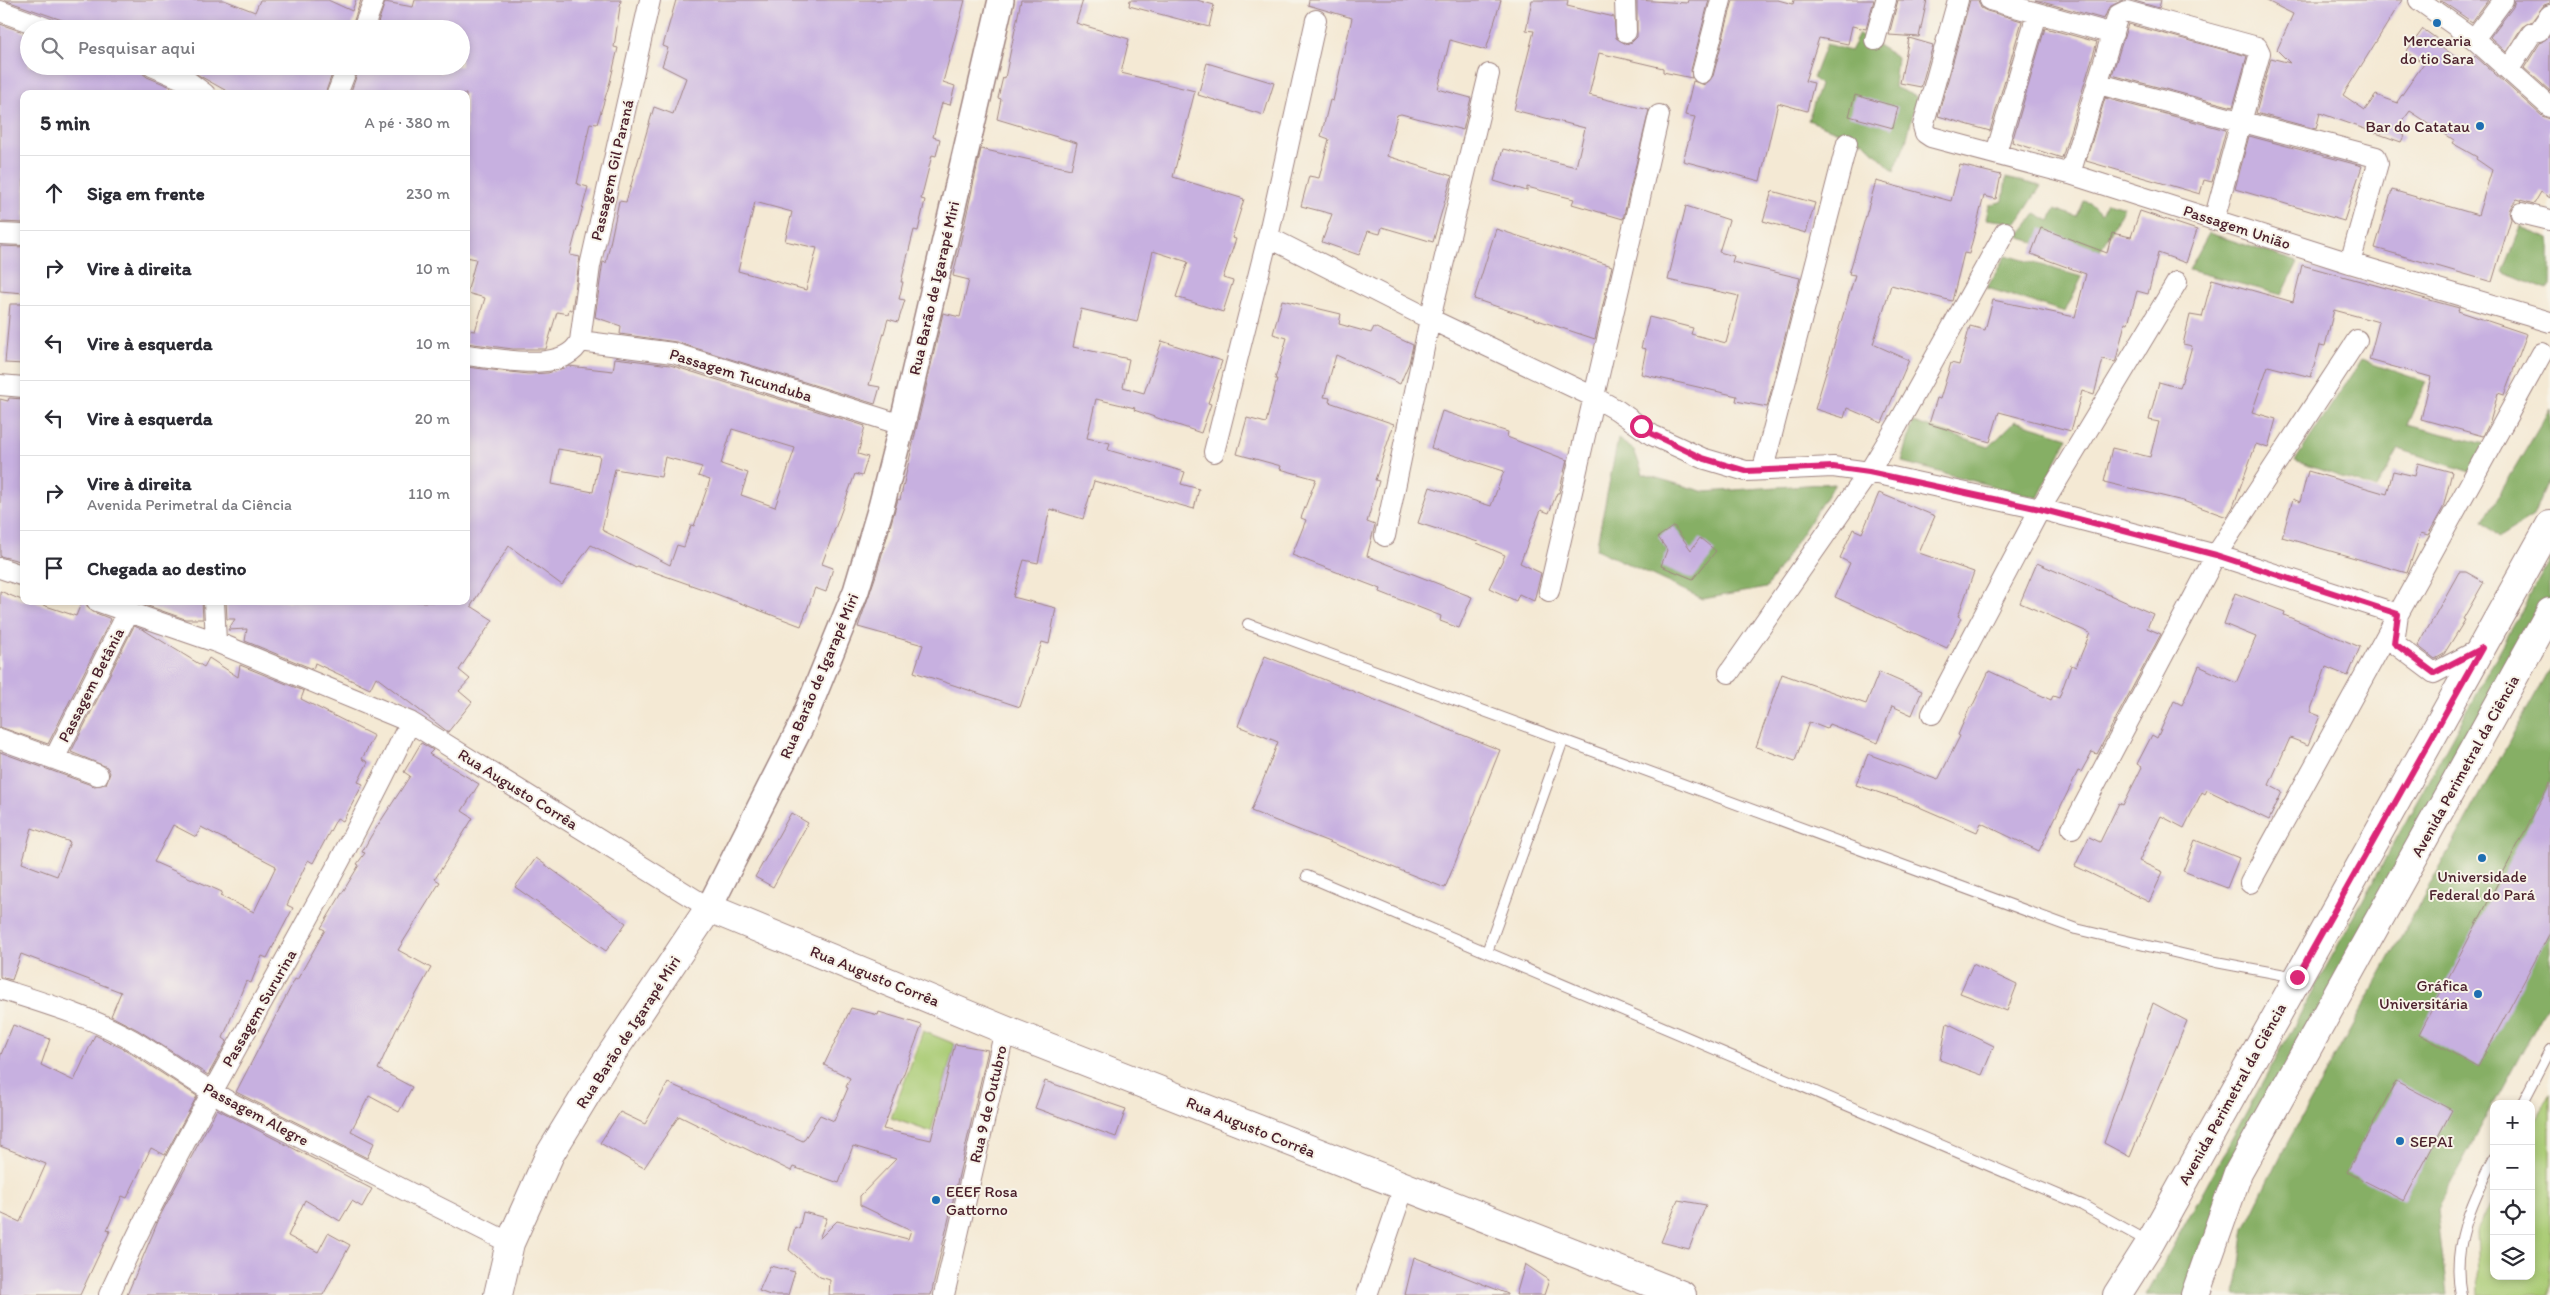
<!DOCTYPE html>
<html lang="pt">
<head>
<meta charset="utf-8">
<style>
  :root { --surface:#fff; --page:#f7f7f7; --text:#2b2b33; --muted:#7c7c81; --line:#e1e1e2 }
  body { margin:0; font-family:Itim,sans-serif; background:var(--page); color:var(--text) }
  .controls { position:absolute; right:15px; bottom:15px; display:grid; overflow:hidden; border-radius:10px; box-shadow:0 2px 8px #0003 }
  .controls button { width:45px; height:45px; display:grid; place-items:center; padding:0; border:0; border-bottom:1px solid var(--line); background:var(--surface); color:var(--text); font:25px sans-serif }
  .stop { position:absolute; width:15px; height:15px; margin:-11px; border:4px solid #db2777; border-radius:50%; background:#fff }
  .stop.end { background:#db2777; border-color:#fff; box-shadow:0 1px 5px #0008 }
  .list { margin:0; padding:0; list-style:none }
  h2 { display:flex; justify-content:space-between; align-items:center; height:65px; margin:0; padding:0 20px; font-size:21px }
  h2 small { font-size:16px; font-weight:400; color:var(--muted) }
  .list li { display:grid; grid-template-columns:32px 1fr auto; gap:15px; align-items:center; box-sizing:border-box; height:75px; padding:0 20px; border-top:1px solid var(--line) }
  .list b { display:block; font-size:19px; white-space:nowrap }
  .list p { margin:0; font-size:16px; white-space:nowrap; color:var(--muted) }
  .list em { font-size:16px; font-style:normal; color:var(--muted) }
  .icon { flex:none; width:28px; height:28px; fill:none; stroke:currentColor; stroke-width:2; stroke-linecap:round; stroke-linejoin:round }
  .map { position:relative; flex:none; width:2550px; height:1295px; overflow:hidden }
  .search { position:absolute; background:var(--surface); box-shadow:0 2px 8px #0003; left:20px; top:20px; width:450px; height:55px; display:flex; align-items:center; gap:12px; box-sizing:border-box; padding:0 18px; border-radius:28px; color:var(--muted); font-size:19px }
  .panel { position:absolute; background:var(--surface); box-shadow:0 2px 8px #0003; left:20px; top:90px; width:450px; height:515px; border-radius:10px }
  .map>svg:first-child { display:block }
  .green { fill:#a9cb73; stroke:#7a754f }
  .forest { fill:#86af65; stroke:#686748 }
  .building { fill:#c7b0e0; fill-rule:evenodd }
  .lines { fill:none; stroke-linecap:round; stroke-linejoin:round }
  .service-casing { stroke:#9f8480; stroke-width:12 }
  .minor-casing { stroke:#9f8480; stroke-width:22 }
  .tertiary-casing { stroke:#9f8480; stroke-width:28 }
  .secondary-casing { stroke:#9f8480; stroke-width:30 }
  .service { stroke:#fff; stroke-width:10 }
  .minor { stroke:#fff; stroke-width:20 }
  .tertiary { stroke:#fff; stroke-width:25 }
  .secondary { stroke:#fff; stroke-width:28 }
  .route { stroke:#db2777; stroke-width:6 }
  .poi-dot { fill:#1f6fb2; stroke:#f7f3e8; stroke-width:2 }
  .labels { text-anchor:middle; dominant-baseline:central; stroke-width:4; stroke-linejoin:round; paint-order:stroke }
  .poi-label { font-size:16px; fill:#4a1f2b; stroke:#f7f3e8 }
  .street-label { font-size:16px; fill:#4a1f2b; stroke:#f7f3e8 }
</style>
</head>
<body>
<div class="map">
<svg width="2550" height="1295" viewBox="0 0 2550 1295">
  <rect width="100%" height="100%" fill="#f7f3e8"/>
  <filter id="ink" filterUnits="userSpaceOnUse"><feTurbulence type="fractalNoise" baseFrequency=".02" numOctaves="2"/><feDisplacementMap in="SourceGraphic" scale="10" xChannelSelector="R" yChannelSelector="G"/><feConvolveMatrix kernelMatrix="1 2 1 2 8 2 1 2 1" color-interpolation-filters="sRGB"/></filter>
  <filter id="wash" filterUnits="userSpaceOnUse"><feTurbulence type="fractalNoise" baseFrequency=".0096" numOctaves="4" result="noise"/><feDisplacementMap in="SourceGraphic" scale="20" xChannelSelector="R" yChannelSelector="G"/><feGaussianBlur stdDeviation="1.12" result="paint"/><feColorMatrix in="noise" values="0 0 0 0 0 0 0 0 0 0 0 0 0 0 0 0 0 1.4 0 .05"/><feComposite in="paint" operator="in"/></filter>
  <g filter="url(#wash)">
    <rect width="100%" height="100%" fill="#f4e9d4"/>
    <path class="green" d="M923,1031L955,1044L931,1132L891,1118Z
      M2550,1093V1295H2479L2476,1232L2494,1199V1276H2531V1129Z"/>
    <path class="forest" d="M1859,34L1897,57L1894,87L1917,97L1906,142L1894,171L1864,142L1808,120L1820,85L1813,78L1826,44L1850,51Z
      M2006,178L2041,186L2017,223L1986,219L1989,205L2003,201Z
      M2084,201L2090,203L2101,214L2107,202L2124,207L2095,260L2018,237L2036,214L2050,221L2055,209L2077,217Z
      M2521,227L2550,238V286L2547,290L2503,272Z
      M2209,233L2298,262L2282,295L2189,270Z
      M2006,255L2082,277L2065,312L1987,288Z
      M2361,360L2426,382L2407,425L2485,444L2470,472L2399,449L2376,489L2295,461Z
      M2550,409V476L2533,516L2499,537L2483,522Z
      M2015,421L2068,437L2038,498L1902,462L1913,422L1989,447Z
      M1618,439L1634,450L1643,474L1705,492L1835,483L1766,588L1703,599L1596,549Z
      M2550,559V599L2190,1295H2146Z
      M2550,668V1000L2437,1209L2447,1295H2235L2245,1229L2284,1149Z"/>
    <g id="blocks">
      <path class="building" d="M4,0H224L255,12L260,0H328L352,11L356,0H361L351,29H194L177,23L174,29H88Z
        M415,0H621L614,47L618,48L610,82L597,124L590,123L577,184L588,187L570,255L580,257L572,310L569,309L568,314L557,312L546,349H513L466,343V330L475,331L485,298L467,293L476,259L466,257V94H350L360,66H417L442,73L443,66H461V29H376L385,2L413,7Z
        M676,0H965L943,82L955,86L950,105L942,103L933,137L940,139L936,156L932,155L921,199L925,200L918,231L914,230L901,282H903L899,299L905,300L898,322L888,319L869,385L880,387L875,404L676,342L620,334L621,326L595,317L602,268L603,262L606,263L619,201L626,202L654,107L673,114L686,78L662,66L668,48L663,46ZM755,202L792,212L785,241L817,248L806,290L738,271Z
        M1021,0H1083L1076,23L1129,39L1121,73L1195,91L1173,177L1244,199L1232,238L1236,239L1223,278L1233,281L1223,312L1176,297L1188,262L1153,251L1137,322L1081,309L1073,347L1129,359L1123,387L1144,393L1162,341L1222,361L1208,403L1211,404L1201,433L1134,410L1135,408L1096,399L1087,438L1110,443L1108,450L1185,472L1181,484L1199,489L1194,509L1094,481L1083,519L1050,509L1038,563L1024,560L1013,597L1056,608L1049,644L1042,642L1020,707L914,672L923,645L858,627L876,575L898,499L900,500L943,313L960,317L969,280L953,276L981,149L1071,169L1077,143L997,119L1001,99L998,98L1003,77L1005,78Z
        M1130,0H1197L1214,5L1209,27L1129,6Z
        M1309,0H1501L1486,50L1450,40L1438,89L1471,98L1463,130L1401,114L1397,115L1387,156L1452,176L1433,242L1382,227L1380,234L1368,231L1359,255L1322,242L1332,214L1301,206L1309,176L1319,178L1329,139L1321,136L1330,100L1333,101L1352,18L1308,5Z
        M1532,0H1568L1567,6L1614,17L1616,38L1626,44L1632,42L1637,37V0L1687,3L1688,0H1709L1691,70L1692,78L1663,72V68L1599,53L1589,95L1649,110L1623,219L1572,204L1574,199L1527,187V191L1494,181L1503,149L1576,167L1585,128L1514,110L1534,31L1526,30Z
        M1733,0H1778L1793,4L1794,0H1874L1866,29L1852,26L1848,44L1819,38L1805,81L1814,83L1807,111L1778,103L1760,181L1683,161L1695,117L1685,115L1693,81L1705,85L1713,76Z
        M1898,0H1927L1919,37L1889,35Z
        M1970,0H1978L1981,8L1987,11L2022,21L1990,131L1938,116Z
        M2035,0H2123L2109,7L2104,19Z
        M2131,0H2161L2159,8Z
        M2265,0H2402L2343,95L2365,110L2376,95L2398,103L2397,102L2424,63L2406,52L2423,29L2437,39L2435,42L2468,66L2475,56L2542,116L2550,119V198L2541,192L2534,204L2517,199L2512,205L2509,211L2511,219L2492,282L2375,248L2392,190L2478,215L2492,170L2476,159L2477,157L2452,143L2454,140L2410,111L2396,130L2404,136L2401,142L2320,113L2316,129L2256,113L2271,58L2290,63L2277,50L2293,14Z
        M2440,0H2488L2472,22Z
        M2515,0H2550V3L2544,5L2532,21L2522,27L2506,52L2490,37L2513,7Z
        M0,24L29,34V66H140L142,73L147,77L171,87L169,94H24V223L0,222Z
        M2128,24L2247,56L2233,107L2112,75Z
        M2045,28L2097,42L2062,158L2012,142Z
        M2550,36V91L2524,68L2540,43Z
        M1909,38L1933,45L1921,87L1900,83Z
        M1207,63L1274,83L1264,115L1198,95Z
        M182,66H335L325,94H232Z
        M1855,95L1898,107L1893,128L1849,116Z
        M2105,98L2226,130L2212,182L2204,180L2200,194L2086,161Z
        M2249,136L2362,166L2344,221L2235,189Z
        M1960,165L2001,175L1996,199L1984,196L1969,254L1964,253L1952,301L1891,285L1873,344L1909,360L1882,423L1847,408L1844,418L1815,409L1855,275L1849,274L1876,181L1951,201Z
        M1772,191L1815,203L1806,233L1763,221Z
        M1686,206L1729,220L1719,252L1734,256L1732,262L1800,278L1767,407L1736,401L1737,396L1641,374L1646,349L1641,348L1649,317L1693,328L1691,334L1726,343L1739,296L1668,280Z
        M2140,211L2197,230L2186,263L2158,253L2148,294L2137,291L2128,324L2125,323L2116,360L2115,362L2103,359L2094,395L2082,391L2071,431L1999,412L1990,442L1929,424L1937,398L1940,399L1951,363L1959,365L1970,326L1985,330L1993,300L2075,317L2086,274L2031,254L2041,228L2107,253L2112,233L2131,237Z
        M1496,229L1612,266L1595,339L1474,299Z
        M0,246L24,247V293L0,291Z
        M2302,265L2459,308L2458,311L2527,334L2504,395L2498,393L2490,422L2483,436L2421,419L2431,377L2369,360L2379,322L2334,310L2325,346L2320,345L2311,377L2268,366L2252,412L2276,419L2268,448L2256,444L2233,507L2227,517L2183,501L2104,482L2112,448L2150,457L2159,422L2149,420L2159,382L2180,388L2192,346L2183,344L2190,315L2202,317L2212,279L2293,302Z
        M1282,300L1341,314L1339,324L1371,333L1374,327L1413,345L1409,363L1400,384L1336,355L1324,397L1330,398L1329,402L1394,424L1375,480L1379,481L1367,522L1375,525L1367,556L1472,597L1459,628L1440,621L1441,616L1380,592L1381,589L1292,555L1306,520L1301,518L1316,479L1280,469L1281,466L1237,454L1247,418L1266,423L1277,379H1275L1287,338L1273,334Z
        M10,304H24V364L5,363Z
        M615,358L670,365L865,426L858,454L868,457L862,476L855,474L822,564L833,568L826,592L815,588L801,626L711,592L637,566L636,568L591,545L562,585L509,546L471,606L493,620L459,670L470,679L459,691L472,702L448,732L376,677L370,689L315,663L313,669L245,641L247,629L228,630L235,619H227L226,601L466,602V367L528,374L548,373L569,366L613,371ZM732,429L795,448L775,507L741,495L748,473L721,464ZM558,449L600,456L593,492L552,484ZM665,457L702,467L698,476L710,480L694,526L691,525L684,547L677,545L670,565L602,530L615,469L661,477Z
        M9,398L24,399V546L20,561L0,556V399L8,401Z
        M1442,411L1508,432L1507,437L1567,460L1559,493H1557L1549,513L1541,510L1520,563L1541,573L1534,601L1519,594L1516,601L1489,588L1505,555L1477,543L1478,542L1418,523L1430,487L1491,506L1504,471L1431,448Z
        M2418,463L2452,472L2443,508L2428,535L2421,533L2407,573L2282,537L2293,499L2300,502L2308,471L2387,494L2393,471L2415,476Z
        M1879,493L1935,516L1919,553L1974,572L1958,616L1961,618L1947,648L1835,597L1850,563L1840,558L1853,529L1862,533Z
        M1674,526L1691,550L1700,538L1716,551L1693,579L1661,566L1667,550L1658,537Z
        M2037,563L2153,614L2147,628L2161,634L2097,754L2092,752L2081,772L2078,771L2039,851L1981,823L1977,832L1910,803L1856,785L1868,754L1938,780L1960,736L1958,735L1970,707H1972L1989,671L2051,700L2053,696L2059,698L2071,665L2076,667L2090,633L2020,603Z
        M2459,572H2466L2484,582L2463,619L2465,620L2444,654L2435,659L2418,646Z
        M0,591L24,601H31L76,616L82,601H85L88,608L93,612L111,619L48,744L0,727Z
        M2235,593L2285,612L2284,615L2360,647L2348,676L2326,667L2310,712L2320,716L2308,745L2290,738L2269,785L2282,792L2269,820L2207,790L2205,794L2202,792L2184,828L2161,816L2139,861L2163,872L2149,902L2075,866L2089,837L2100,842L2119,803L2123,805L2142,767L2137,764L2152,735L2157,738L2174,701L2182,705L2199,666L2236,683L2256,637L2224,624Z
        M134,601H202L203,619H185Z
        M134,626L144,630L204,667L209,658L238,677L240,665L304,691L301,699L374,736L362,759L368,762L358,782L363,784L343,821L337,818L313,863L308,860L287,905L293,908L267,958L262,956L251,983L246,981L223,1038L227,1041L208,1075L138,1030L111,1016L121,992L21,954L12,980L0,977V752L94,786L106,784L110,773L107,767L71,752ZM173,825L196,837L201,827L276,866L254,912L220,896L222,892L154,862ZM32,828L70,842L57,876L22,863Z
        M1265,656L1500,750L1445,888L1251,811L1278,742L1238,726Z
        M1879,672L1922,691L1912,715L1892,706L1878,743L1829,724L1827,729L1809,722L1795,761L1756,747L1782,674L1866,704Z
        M421,743L433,750L429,754L479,784L462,811L473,818L435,879L440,882L398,950L431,968L396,1030L378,1069L412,1087L399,1112L369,1096L351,1131L374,1143L367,1158L236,1092L295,979L297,980L325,930L321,928L359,865L357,864L365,853L362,852L371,836L410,776L404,772Z
        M2550,783V933L2478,1067L2419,1034Z
        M791,813L808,823L773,887L755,877Z
        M2195,840L2239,858L2227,888L2183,871Z
        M536,858L626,923L606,951L515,887Z
        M1973,964L2017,985L2007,1011L1960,993Z
        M2153,1003L2187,1021L2130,1157L2104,1143Z
        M851,1008L878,1015L879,1012L922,1025L883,1129L931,1140L955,1044L988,1050L931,1295H829L830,1280L820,1277L789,1250L795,1227L799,1229L803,1212L827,1218L819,1239L837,1221L908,1239L911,1230L860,1205V1196L896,1159L853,1146L839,1183L793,1167L791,1171L679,1116L644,1168L600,1143L620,1112L645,1124L668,1083L803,1141L820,1115L834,1121L848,1088L846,1087L850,1078L824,1065Z
        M1947,1023L1994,1046L1982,1075L1940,1060Z
        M13,1025L50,1039L41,1065L74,1081L95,1035L126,1050L197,1096L165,1155L151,1148L127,1198L122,1196L107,1230L110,1231L80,1295H0V1213L20,1222L46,1164L0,1146V1057Z
        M1045,1081L1126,1109L1116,1137L1035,1108Z
        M2396,1081L2452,1110L2404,1201L2347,1172Z
        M217,1109L372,1189L362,1207L352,1201L340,1221L305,1200L288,1236L318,1252L328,1233L350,1245L323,1295H127L161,1214Z
        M1678,1200L1706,1205L1689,1249L1661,1242Z
        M1414,1257L1508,1294V1295H1405Z
        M1525,1264L1549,1280L1544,1295H1516Z
        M770,1266L795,1272L788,1295H770L759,1291Z"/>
    </g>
  </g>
  <g filter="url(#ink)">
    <use href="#blocks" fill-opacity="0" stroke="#9f8480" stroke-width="1"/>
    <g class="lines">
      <g class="service-casing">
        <path id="service" d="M1248,624L2076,929L2216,962L2296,977
          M1307,876L2082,1205L2149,1242
          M1487,952L1563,740
          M2522,1104L2550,1050
          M2461,1295C2451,1246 2472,1202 2494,1159"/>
      </g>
      <g class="minor-casing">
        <path id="minor" d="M1625,0L1626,32
          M1958,0L1923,126L1925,133L1931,137L2070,174L2350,263L2550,322
          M1990,0L2113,34
          M2419,0L2474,39L2550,107
          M0,11L49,29
          M363,29L374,0
          M2474,39L2503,0
          M1875,40L1886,0
          M152,66L189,82L205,94
          M2509,69L2532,33L2539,31L2550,15
          M1702,73L1721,0
          M2099,84L2376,157L2378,163L2350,263
          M337,94L348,66
          M1996,153L2037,14
          M2070,174L2118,15L2126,11L2257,47L2260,53L2214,220
          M2521,213L2550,220
          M0,234L24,235
          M1268,237L1430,319L1594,397L1617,410L1652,435L1702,458L1746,471L1833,467L1869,472L2040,509L2216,555L2398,614L2394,643L2434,673L2482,648
          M580,341L590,266L650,0
          M466,355C497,358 564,375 580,341L673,353L902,425
          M0,385L24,387
          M1214,452L1268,237L1316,20
          M1763,469L1847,143
          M1385,536L1430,319L1489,74
          M0,568L24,576
          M1549,591L1659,115
          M97,601L216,642L410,722L709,908
          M214,601L216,642
          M1729,673L1869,472L1898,424L2005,232
          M1932,714L2040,509L2177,282
          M0,739L98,775
          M54,759L128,612
          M2072,828L2216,555L2357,340
          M2250,883L2542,353
          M0,989C44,1003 92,1017 132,1040C167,1061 199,1086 235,1105L510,1243
          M109,1295C199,1098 318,917 410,722
          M944,1295L1005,1030
          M1367,1295L1404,1187"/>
      </g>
      <g class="tertiary-casing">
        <path id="tertiary" d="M709,908L801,726L856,591L881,507L902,425L1001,0"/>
      </g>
      <g class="secondary-casing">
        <path id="secondary" d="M498,1295L510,1243L550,1154L604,1065L709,908L1005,1030L1682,1295
          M2117,1295L2150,1243L2550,525
          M2195,1295L2238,1173L2550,612"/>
      </g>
      <use href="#service" class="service"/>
      <use href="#minor" class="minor"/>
      <use href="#tertiary" class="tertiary"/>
      <use href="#secondary" class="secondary"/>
    </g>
  </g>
  <g class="lines" filter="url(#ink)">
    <path class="route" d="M1641,426L1652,434L1702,458L1746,471L1833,467L1869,472L2040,509L2216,555L2398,614L2394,643L2434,673L2482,648L2297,977"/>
  </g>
  <g class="poi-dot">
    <circle cx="2437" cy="23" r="5"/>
    <circle cx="2480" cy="126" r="5"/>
    <circle cx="2482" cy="858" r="5"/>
    <circle cx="2478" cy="994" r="5"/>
    <circle cx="2400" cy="1141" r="5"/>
    <circle cx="936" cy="1200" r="5"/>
  </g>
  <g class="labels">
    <g class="poi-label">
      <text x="2437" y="40">Mercearia<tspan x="2437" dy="18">do tio Sara</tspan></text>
      <text x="2470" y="126" text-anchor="end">Bar do Catatau</text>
      <text x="2482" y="876">Universidade<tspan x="2482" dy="18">Federal do Pará</tspan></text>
      <text x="2468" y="985" text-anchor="end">Gráfica<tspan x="2468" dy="18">Universitária</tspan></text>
      <text x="2410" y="1141" text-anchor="start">SEPAI</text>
      <text x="946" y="1191" text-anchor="start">EEEF Rosa<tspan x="946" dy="18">Gattorno</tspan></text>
    </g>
    <g class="street-label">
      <text transform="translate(612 170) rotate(-77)">Passagem Gil Paraná</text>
      <text transform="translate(2237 227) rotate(18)">Passagem União</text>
      <text transform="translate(934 288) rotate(-77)">Rua Barão de Igarapé Miri</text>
      <text transform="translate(741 375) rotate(17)">Passagem Tucunduba</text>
      <text transform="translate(819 676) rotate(-67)">Rua Barão de Igarapé Miri</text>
      <text transform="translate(91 685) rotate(-63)">Passagem Betânia</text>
      <text transform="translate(2465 766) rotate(-61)">Avenida Perimetral da Ciência</text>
      <text transform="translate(518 789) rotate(32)">Rua Augusto Corrêa</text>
      <text transform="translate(875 976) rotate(22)">Rua Augusto Corrêa</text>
      <text transform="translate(259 1008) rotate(-60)">Passagem Sururina</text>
      <text transform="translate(628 1032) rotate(-57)">Rua Barão de Igarapé Miri</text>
      <text transform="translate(2232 1094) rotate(-61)">Avenida Perimetral da Ciência</text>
      <text transform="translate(988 1104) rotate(-77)">Rua 9 de Outubro</text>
      <text transform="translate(256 1114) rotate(28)">Passagem Alegre</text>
      <text transform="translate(1251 1127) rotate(22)">Rua Augusto Corrêa</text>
    </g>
  </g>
</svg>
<div class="controls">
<button>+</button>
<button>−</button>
<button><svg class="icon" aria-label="locate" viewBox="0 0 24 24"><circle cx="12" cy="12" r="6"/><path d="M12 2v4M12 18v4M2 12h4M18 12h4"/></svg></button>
<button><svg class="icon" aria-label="layers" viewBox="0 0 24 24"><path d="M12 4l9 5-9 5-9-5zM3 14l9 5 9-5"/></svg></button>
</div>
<div class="stop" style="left:1641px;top:426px"></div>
<div class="stop end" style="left:2297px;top:977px"></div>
<div class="search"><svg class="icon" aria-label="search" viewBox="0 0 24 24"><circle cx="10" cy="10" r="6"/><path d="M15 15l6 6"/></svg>Pesquisar aqui</div>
<section class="panel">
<h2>5 min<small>A pé · 380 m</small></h2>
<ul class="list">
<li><svg class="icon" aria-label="ahead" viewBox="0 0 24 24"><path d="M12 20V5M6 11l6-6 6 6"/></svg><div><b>Siga em frente</b></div><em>230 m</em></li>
<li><svg class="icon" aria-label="right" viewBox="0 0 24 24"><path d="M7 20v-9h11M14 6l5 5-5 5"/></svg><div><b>Vire à direita</b></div><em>10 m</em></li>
<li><svg class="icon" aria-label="left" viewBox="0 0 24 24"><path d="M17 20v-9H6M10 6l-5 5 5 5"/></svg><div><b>Vire à esquerda</b></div><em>10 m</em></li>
<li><svg class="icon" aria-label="left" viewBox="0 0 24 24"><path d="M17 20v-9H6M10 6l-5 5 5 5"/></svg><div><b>Vire à esquerda</b></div><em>20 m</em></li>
<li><svg class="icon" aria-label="right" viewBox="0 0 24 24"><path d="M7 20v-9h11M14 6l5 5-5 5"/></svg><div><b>Vire à direita</b><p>Avenida Perimetral da Ciência</p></div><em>110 m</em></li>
<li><svg class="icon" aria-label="arrive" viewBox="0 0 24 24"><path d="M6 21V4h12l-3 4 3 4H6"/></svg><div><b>Chegada ao destino</b></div></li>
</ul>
</section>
</div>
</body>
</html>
